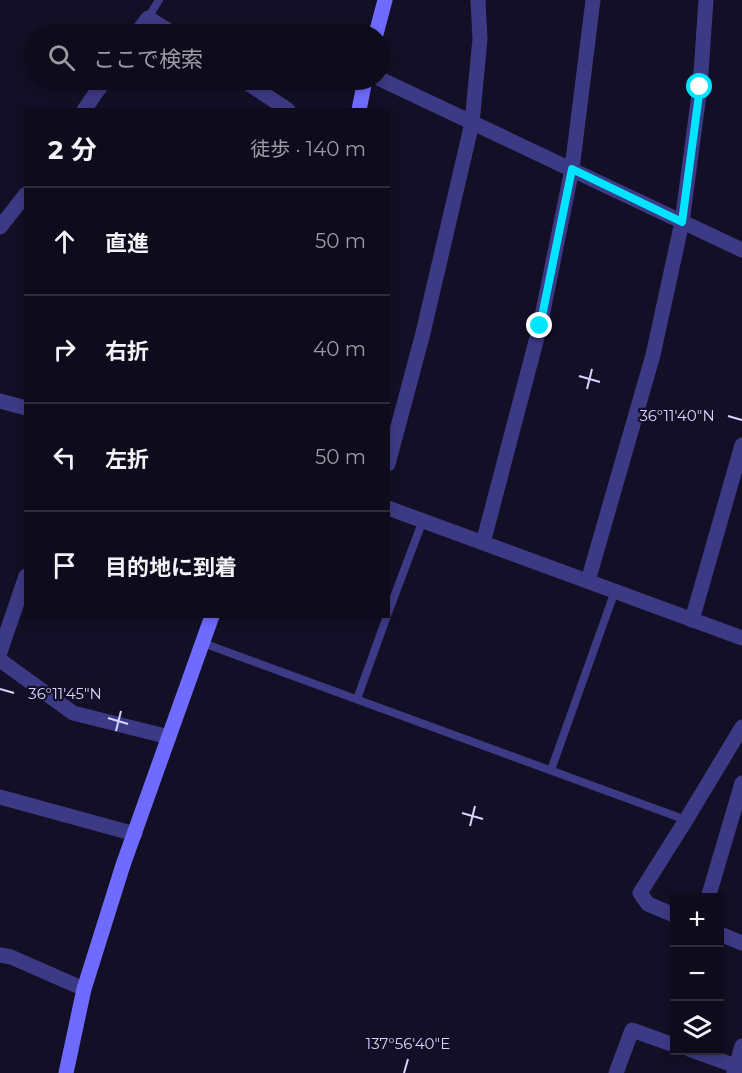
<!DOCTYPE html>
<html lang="ja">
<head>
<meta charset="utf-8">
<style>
  :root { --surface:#0e0b1c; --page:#1c1929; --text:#f1f3f6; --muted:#9b9ba3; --line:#2e2b3b }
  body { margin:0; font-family:Montserrat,"Noto Sans JP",sans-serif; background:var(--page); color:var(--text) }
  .controls { position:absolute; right:18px; bottom:18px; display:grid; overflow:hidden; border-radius:0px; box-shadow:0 3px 9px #0003 }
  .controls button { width:54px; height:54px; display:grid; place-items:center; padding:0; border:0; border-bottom:2px solid var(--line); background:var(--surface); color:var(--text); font:30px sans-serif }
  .stop { position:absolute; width:18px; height:18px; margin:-14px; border:4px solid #00e5ff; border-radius:50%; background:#fff }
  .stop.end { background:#00e5ff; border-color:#fff; box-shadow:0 2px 6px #0008 }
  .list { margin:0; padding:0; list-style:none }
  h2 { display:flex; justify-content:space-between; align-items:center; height:78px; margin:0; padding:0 24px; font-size:26px }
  h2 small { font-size:20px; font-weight:400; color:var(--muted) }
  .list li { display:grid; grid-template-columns:39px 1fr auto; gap:18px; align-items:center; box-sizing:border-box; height:108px; padding:0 24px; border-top:2px solid var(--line) }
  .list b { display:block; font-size:22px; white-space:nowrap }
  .list em { font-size:20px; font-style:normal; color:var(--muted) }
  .icon { flex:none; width:33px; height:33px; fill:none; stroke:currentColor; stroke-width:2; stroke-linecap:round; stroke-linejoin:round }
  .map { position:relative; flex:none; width:742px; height:1073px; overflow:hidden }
  .search { position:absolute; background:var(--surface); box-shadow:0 3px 9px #0003; left:24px; top:24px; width:366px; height:66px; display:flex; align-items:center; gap:15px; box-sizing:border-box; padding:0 21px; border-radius:33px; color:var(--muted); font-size:22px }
  .panel { position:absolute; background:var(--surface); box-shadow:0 3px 9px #0003; left:24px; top:108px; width:366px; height:510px; border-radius:0px }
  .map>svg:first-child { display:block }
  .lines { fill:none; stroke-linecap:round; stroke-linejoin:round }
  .lane { stroke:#3d3a85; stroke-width:8 }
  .street { stroke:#3d3a85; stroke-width:15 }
  .secondary { stroke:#6f6bff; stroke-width:15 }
  .route { stroke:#00e5ff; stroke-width:8 }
  .ticks { fill:none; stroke:#d9d4ff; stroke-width:2 }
  .ticks-label { font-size:15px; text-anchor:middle; fill:#d9d4ff; stroke:#130f26; stroke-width:4.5; stroke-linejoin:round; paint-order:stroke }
</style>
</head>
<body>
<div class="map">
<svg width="742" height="1073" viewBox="0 0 742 1073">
  <rect width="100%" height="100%" fill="#130f26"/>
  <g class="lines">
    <path class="lane" d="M148,18L159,0
      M388,613L423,520
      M203,643L686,820
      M357,699L387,616
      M551,770L615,591"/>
    <path class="street" d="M136,34L148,18L174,34
      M380,79L742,250
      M243,80L288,110
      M84,110L105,80
      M0,227L26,194
      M0,401L26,408
      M388,464L423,333L472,123L480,39L478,0
      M388,508L742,638
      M483,543L540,326L572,169L593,0
      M588,581L653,355L682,222L700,87L706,0
      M692,620L742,445
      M0,652L26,576
      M0,660L73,713L169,737
      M0,797L135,834
      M708,898L742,783
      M674,915L648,904L640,893L686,820L742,727
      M720,934L742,943
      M0,955L11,957L84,989
      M691,1050L736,1066
      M616,1073L632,1030L674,1045
      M734,1073L742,1046"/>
    <path class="secondary" d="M376,34L385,0
      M359,110L365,80
      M66,1073L84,989L123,865L212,616"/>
  </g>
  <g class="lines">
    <path class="route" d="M540,326L572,169L682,222L700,87"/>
  </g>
  <path class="ticks" d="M579,376L600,382M587,389L592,369M728,416L742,420M0,689L14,693M108,718L128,724M116,731L121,711M462,813L483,819M470,826L475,806M404,1073L408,1059"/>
  <g class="ticks-label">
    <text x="677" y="421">36°11'40"N</text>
    <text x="65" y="699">36°11'45"N</text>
    <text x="408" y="1049">137°56'40"E</text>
  </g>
</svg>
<div class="controls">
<button>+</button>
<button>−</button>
<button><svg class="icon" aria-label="layers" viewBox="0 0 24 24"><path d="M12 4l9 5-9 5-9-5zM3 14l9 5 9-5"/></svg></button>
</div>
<div class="stop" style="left:700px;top:87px"></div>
<div class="stop end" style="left:540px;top:326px"></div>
<div class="search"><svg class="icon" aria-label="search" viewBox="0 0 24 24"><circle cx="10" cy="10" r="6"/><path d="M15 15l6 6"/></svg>ここで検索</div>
<section class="panel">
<h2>2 分<small>徒歩 · 140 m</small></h2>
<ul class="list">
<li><svg class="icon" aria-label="ahead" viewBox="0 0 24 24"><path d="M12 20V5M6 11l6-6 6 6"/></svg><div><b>直進</b></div><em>50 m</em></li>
<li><svg class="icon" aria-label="right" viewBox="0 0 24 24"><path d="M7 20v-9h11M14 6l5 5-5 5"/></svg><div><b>右折</b></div><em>40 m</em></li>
<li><svg class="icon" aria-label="left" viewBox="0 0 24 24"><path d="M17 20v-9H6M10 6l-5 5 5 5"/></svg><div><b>左折</b></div><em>50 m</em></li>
<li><svg class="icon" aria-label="arrive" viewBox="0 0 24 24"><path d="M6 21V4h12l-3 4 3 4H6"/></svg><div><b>目的地に到着</b></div></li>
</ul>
</section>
</div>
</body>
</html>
